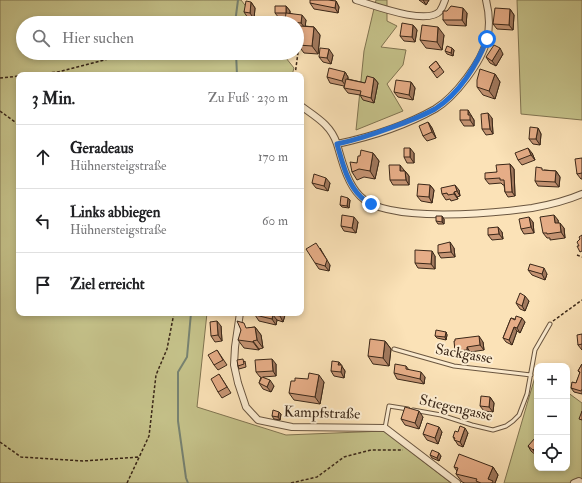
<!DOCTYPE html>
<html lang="de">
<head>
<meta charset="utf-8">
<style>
  :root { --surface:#fff; --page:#f2f2f2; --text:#202124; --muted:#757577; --line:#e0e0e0 }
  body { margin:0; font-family:"IM FELL Double Pica",serif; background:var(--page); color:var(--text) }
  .controls { position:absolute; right:12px; bottom:12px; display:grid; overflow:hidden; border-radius:8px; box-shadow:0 2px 6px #0003 }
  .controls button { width:36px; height:36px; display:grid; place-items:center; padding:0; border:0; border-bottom:1px solid var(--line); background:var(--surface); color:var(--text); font:20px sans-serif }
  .stop { position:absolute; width:12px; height:12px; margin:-9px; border:3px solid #1a73e8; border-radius:50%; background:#fff }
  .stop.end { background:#1a73e8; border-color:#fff; box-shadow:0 1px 4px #0008 }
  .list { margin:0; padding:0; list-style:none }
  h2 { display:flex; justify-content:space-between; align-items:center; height:52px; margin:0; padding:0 16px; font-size:17px }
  h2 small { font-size:13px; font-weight:400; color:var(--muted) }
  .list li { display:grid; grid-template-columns:26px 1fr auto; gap:12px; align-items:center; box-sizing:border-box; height:64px; padding:0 16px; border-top:1px solid var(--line) }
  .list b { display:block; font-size:15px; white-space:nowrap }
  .list p { margin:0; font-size:13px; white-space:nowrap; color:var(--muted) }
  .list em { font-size:13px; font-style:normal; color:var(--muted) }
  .icon { flex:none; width:22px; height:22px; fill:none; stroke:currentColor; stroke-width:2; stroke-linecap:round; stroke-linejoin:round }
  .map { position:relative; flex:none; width:582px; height:483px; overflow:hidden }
  .search { position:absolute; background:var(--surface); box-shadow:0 2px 6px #0003; left:16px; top:16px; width:288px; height:44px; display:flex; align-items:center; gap:10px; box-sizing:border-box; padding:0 14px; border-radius:22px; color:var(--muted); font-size:15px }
  .panel { position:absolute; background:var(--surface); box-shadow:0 2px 6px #0003; left:16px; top:72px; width:288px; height:244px; border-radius:8px }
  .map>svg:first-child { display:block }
  .green { fill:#c5c28a; stroke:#807451 }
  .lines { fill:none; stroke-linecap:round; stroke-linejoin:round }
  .stream { stroke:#778271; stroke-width:2 }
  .lane-casing { stroke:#6a5640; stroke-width:5 }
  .street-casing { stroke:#6a5640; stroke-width:8 }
  .path { stroke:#3a2718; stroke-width:1.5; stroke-dasharray:3 2; stroke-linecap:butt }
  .lane { stroke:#fcecd0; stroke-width:3 }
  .street { stroke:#fcecd0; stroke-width:6 }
  .wall { fill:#c69574; stroke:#3a2718 }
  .shaded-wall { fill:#a1795e; stroke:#3a2718 }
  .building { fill:#e6ad87; stroke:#3a2718 }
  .route { stroke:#1a73e8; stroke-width:5 }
  .labels { text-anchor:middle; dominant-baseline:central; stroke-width:4; stroke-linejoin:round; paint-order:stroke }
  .street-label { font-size:15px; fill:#3a2718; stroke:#fcecd0 }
</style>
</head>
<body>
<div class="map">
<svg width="582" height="483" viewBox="0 0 582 483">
  <rect width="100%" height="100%" fill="#fbe2b7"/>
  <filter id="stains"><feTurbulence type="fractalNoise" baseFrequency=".005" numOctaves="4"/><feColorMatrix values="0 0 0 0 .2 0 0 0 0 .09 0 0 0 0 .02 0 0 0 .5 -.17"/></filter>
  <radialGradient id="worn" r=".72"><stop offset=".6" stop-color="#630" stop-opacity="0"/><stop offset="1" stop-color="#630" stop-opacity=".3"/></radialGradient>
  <path class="green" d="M0,0H241L259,23H23V53H282L294,68L292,75H19V313H207L197,407L286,435L384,431L451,483H0Z
    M376,0H387V21L397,26L381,47L406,50L403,65L387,84L403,111L356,130L364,51Z
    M517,0H582V120L521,114Z
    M537,370V468H567V392L582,403V483H504Z"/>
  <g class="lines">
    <path class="stream" d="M235,23L238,0
      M236,53L237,75
      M188,483L186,478L178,421V372L187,357L191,313"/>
    <g class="lane-casing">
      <path id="lane" d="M394,349L454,366L531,375
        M413,410L441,415L472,425L493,430L506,426L513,421L519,415L527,394L535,350L550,324
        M385,428L389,406L408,409"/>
    </g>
    <g class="street-casing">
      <path id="street" d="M356,0C373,5 427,26 440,11C442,8 444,3 445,0
        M486,0C489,12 490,27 487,39C482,62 455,97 435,109C405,126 370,137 337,144C342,161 347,183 360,196C386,224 496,213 532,208C549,205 566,201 582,194
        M301,106C316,117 331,125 337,144
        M240,313L235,347L234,365L238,383L246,407L258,420L292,427L385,428L457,483
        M574,483L579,481L582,483"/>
    </g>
    <path class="path" d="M27,75L58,72L131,53
      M295,75L299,45
      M0,78L19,76
      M0,111L19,125
      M577,255L582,257
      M553,321L582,300
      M0,442L21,457L83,461L139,457
      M127,483L149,436L156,375L167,349L174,313
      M291,483L317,477L344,457L371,450H403"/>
    <use href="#lane" class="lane"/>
    <use href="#street" class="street"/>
  </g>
  <path class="wall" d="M419,0H429L426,5Z
    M336,1L339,7L338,13L314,9L310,3Z
    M251,2L255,8L254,19L248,18L244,12Z
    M286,6L290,11V13L306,20L305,26L314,27L320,35L318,54L304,53L298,45L299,28L297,27V23H286L285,21V18H279L275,13Z
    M510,9L514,15L513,30L497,29L493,24Z
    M447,11L467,13L466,26L447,25L443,20Z
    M413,25L417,30L415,42L404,41L400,36Z
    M444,35L442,50L426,48L420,40Z
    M452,48L454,50L453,56L447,54L445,51Z
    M503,54L496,66L490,63L486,57Z
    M333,55L331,64L323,62L319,57Z
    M436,61L444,72L437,78L429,67Z
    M345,72L348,77V79L365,83L374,78L378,83L374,103L363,100L360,95L348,93L344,88V86L330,83L327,77Z
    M495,74L500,82L495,99L483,95L477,87Z
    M411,82L415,88L413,100L398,97L394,92Z
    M471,115L472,117L474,120V126H464L460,120Z
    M492,118L493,134L486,135L482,129Z
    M428,122L432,128L436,138L427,141L423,136Z
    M538,128L541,134L540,145L533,144L529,139Z
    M373,153L379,161L375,179L364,177L357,180L352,172L357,163L360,156Z
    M414,153V163H407L404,157Z
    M532,153L535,160L522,165L518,160Z
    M582,158V179H581L577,174Z
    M510,164L514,169L515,196L508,197L505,192L504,185H503L501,183L489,184L485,179Z
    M404,170V171H405L409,176V185H393L390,180Z
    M544,170L556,171L560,177L559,187L538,186L535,181Z
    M312,183H330L328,191L316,188Z
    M430,185L434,190L432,203L421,201L417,196Z
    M459,190L460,196L457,197L458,199L451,201L450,199L446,200L442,194Z
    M348,198L350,200L349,208L342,207L340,205Z
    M444,219V224H438L436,221Z
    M558,220V223L564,228L565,238L550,240V238H547L543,233Z
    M358,222L356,233L344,231L341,226Z
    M533,222L534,233L524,234L521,229Z
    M502,232L503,239L492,240L488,235Z
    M454,248L455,257L441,258L438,253Z
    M435,256V269L418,268L415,263Z
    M315,263L330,265L329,271L319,269Z
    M528,270L547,274L545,280L532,275Z
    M529,301L525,311L520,309L516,303Z
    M255,313L285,315L283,322L277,320L276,325L259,321L255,315Z
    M511,318L525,322L520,333L517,331L512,345L506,342L503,338Z
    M221,326L222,341L215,342L211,336Z
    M255,327L261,335L263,348L259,349V350L244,348L238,340L248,328Z
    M446,332L447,335L446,340L437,338L435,336Z
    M582,334V350L578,345Z
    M385,341L391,349L389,366L373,364L368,356Z
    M455,341L483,342L484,350L470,352L471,355L458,356L455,351Z
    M217,350L227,365L218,370L214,365Z
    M245,361L246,367L239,369L238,366Z
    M339,362L345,371L344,378L334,376L331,371Z
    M276,364V376L263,377L274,386L271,392L263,389L259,383L261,377H260L256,372Z
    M582,364V394L574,392L571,388L576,383L580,373L578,371Z
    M406,366L409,370L425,377L424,384L397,379L394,373Z
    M219,374L231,393L222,398L218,392Z
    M324,382L320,404L294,400L289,393Z
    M490,397L494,403L493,412L484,411L480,406Z
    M281,414L280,420L274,419L272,416Z
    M423,417L419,429L405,425L401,419Z
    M442,432L438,444L427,440L423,434Z
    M468,433L463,447L458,445L453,437Z
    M537,440V456L531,451L528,446Z
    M430,455L441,456L439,461L432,458Z
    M454,467H493L498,475L495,483H465L462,482L456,474L457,471Z"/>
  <path class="shaded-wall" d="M423,0H429L426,5Z
    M336,1L339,7L338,13L335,8Z
    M251,2L255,8L254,19L250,13Z
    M286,6L290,11L289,18L286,13Z
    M463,8L467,13L466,26L462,20Z
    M510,9L514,15L513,30L509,25Z
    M302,15L306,20L305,28L301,23Z
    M413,25L417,30L415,42L412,37Z
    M314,27L320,35L318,54L312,46Z
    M438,27L444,35L442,50L437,42Z
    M452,48L454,50L453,56L451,53Z
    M500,48L503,54L496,66L492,61Z
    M329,49L333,55L331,64L327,58Z
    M345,72L348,77L346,86L342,81Z
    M495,74L500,82L495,99L489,91Z
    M374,78L378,83L374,103L371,98Z
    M411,82L415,88L413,100L409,95Z
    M468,110L471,115L472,117L474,120V126L470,120L468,115Z
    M488,113L492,118L493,134L490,129Z
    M428,122L432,128L436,138L432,132Z
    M538,128L541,134L540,145L536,139Z
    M410,148L414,153V163L410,157Z
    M528,148L532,153L535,160L531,155Z
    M373,153L379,161L375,179L370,171Z
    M510,164L514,169L515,196L512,192Z
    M400,165L404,170V176L400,171Z
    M405,171L409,176V185L406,180Z
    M556,171L560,177L559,187L555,182Z
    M326,178L330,183L328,191L324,186Z
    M430,185L434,190L432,203L429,197Z
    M455,185L459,190L460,196L457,191Z
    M454,192L457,197L458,199L454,194Z
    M348,198L350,200L349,208L347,206Z
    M554,215L558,220L559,228L555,223Z
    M442,216L444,219V224L442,222Z
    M354,217L358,222L356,233L352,228Z
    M529,217L533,222L534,233L531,227Z
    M560,223L564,228L565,238L561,232Z
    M498,227L502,232L503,239L499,234Z
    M450,242L454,248L455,257L451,252Z
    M320,248L330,265L329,271L325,266Z
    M432,251L435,256V269L431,264Z
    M544,268L547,274L545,280L542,274Z
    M525,296L529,301L525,311L522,306Z
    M280,313H283L285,315L283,322L280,316Z
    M273,315L277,320L276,325L272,319Z
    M522,318L525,322L520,333L517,328Z
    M217,321L221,326L222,341L218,335Z
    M255,327L261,335L263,348L257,340Z
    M514,327L517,331L512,345L509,340Z
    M446,332L447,335L446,340L445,337Z
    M479,336L483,342L484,350L480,345Z
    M253,341L259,349V350L253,342Z
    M385,341L391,349L389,366L383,358Z
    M467,347L470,352L471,355L467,350Z
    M272,359L276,364V376L273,371Z
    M339,362L345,371L344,378L341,372L338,365Z
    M421,372L425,377L424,384L420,379Z
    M319,375L324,382L320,404L315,397Z
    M270,380L274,386L271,392L267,387Z
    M490,397L494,403L493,412L489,407Z
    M419,411L423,417L419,429L415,423Z
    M279,412L281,414L280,420L278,417Z
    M439,427L442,432L438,444L435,438Z
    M465,428L468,433L463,447L460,442Z
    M537,446V456L533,450Z
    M439,453L441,456L439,461L437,458Z
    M493,467L498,475L495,483H491L488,479Z"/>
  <path class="building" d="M310,0H328L336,1L335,8L310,3Z
    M246,1L251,2L250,13L244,12Z
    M275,6H286V13H275Z
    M451,6L463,8L462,20H443V11H447Z
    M495,8L510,9L509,25L493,24Z
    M286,13L302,15L301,23L285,21Z
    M402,23L413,25L412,37L400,36Z
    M422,25L438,27L437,42L420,40Z
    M300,26L314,27L312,46L298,45Z
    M494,45L500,48L492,61L486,57Z
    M447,46L452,48L451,53L445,51Z
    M320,48L329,49L327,58L319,57Z
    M436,61L440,67L434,72L429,67Z
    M329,68L345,72L342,81L327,77Z
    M480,69L495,74L489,91L477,87V80Z
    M367,76L374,78L371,98L360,95L361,91L344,88L346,79L365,83Z
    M396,80L411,82L409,95L394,92Z
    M460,110H468V115H470V120H460Z
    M488,113L490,129H482L481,114Z
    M428,122L432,132L423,136L419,126Z
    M530,127L538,128L536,139H529Z
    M404,148H410V157H404Z
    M528,148L531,155L518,160L515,153Z
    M361,150L373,153L370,171L359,169L352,172L350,162L357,163L358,156H360Z
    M582,158V173L577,174L575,159Z
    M510,164L512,192H505L504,180H500V178L485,179V173L497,172L496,165Z
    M389,165H400V171H405L406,180H390Z
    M536,167L542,168V170L556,171L555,182L535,181Z
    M314,174L326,178L324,186L312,183Z
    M418,184L430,185L429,197L417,196Z
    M455,185L457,191L454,192V194L448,195L447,193L442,194L441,188Z
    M341,196L348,198L347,206L340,205Z
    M342,215L354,217L352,228L341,226Z
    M554,215L555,223H560L561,232L547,234V233H543L540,217Z
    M436,216H442V222L436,221Z
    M529,217L531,227L521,229L519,219Z
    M498,227L499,234L488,235V228Z
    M582,235V251L580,252L577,246H579L577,242L580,239L579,237Z
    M450,242L451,252L438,253V245Z
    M316,243L327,260L325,266L315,263L306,249Z
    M415,250L432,251L431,264L415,263Z
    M530,264L544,268L542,274L528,270Z
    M520,293L525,296L522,306L516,303Z
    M255,313H280V316L273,315L272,319L255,315Z
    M516,316L522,318L517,328L514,327L509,340L503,338L511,318L515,320Z
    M217,321L218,335L211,336L210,322Z
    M237,321L244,323L246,328L255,327L257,340L253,341V342L238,340L241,330Z
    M436,330L446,332L445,337L435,336Z
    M582,334V344L578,345L577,335Z
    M479,336L480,345L467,347V350L455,351L454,341H455V339Z
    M370,339L385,341L383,358L368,356Z
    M217,350L223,360L214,365L208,355Z
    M243,359L244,364L238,366L237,360Z
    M272,359L273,371L256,372L255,360Z
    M332,361L339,362L338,365H342L341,372L331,371Z
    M395,364L406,366V369L421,372L420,379L394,373Z
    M582,364V389L581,391L571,388L572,382L576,383L580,372L578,371Z
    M309,373L319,375L315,397L289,393L291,381H295V378L308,379Z
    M219,374L227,387L218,392L211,379Z
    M262,377L270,380L267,387L259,383Z
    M481,396L490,397L489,407L480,406Z
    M405,407L419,411L415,423L401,419Z
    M273,410L279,412L278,417L272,416Z
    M582,411V420L579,419Z
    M427,423L439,427L435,438L423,434Z
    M460,426L465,428L460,442L454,440L455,438L453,437L455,431L458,432Z
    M535,438L537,440V446L533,450L528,446Z
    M432,450L439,453L437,458L430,455Z
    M459,454L493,467L488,479L493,481L492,483H481L476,481L477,479L456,474L458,468L454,467Z"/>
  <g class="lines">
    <path class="route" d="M371,204C368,202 364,200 361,197C347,184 342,161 337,144C356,140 374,134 393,127C407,122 422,116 435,109C459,94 477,65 487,39"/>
  </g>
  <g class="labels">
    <g class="street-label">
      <text transform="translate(464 354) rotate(10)">Sackgasse</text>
      <text transform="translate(456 408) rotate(13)">Stiegengasse</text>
      <text transform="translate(322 413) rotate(2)">Kampfstraße</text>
    </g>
  </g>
  <rect width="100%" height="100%" filter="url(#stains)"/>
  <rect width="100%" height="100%" fill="url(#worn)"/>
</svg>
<div class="controls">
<button>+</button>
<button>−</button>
<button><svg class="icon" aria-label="locate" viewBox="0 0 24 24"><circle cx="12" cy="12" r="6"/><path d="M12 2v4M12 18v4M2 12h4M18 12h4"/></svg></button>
</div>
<div class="stop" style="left:487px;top:39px"></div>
<div class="stop end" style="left:371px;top:204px"></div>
<div class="search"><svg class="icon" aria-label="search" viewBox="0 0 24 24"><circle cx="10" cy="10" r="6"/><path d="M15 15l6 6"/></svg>Hier suchen</div>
<section class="panel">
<h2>3 Min.<small>Zu Fuß · 230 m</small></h2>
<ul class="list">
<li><svg class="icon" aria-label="ahead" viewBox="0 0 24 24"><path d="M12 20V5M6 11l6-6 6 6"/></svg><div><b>Geradeaus</b><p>Hühnersteigstraße</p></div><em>170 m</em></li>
<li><svg class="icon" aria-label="left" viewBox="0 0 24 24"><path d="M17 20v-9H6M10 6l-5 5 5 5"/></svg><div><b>Links abbiegen</b><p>Hühnersteigstraße</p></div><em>60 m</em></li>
<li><svg class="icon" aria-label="arrive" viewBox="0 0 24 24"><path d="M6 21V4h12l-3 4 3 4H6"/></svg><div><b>Ziel erreicht</b></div></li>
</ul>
</section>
</div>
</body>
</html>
